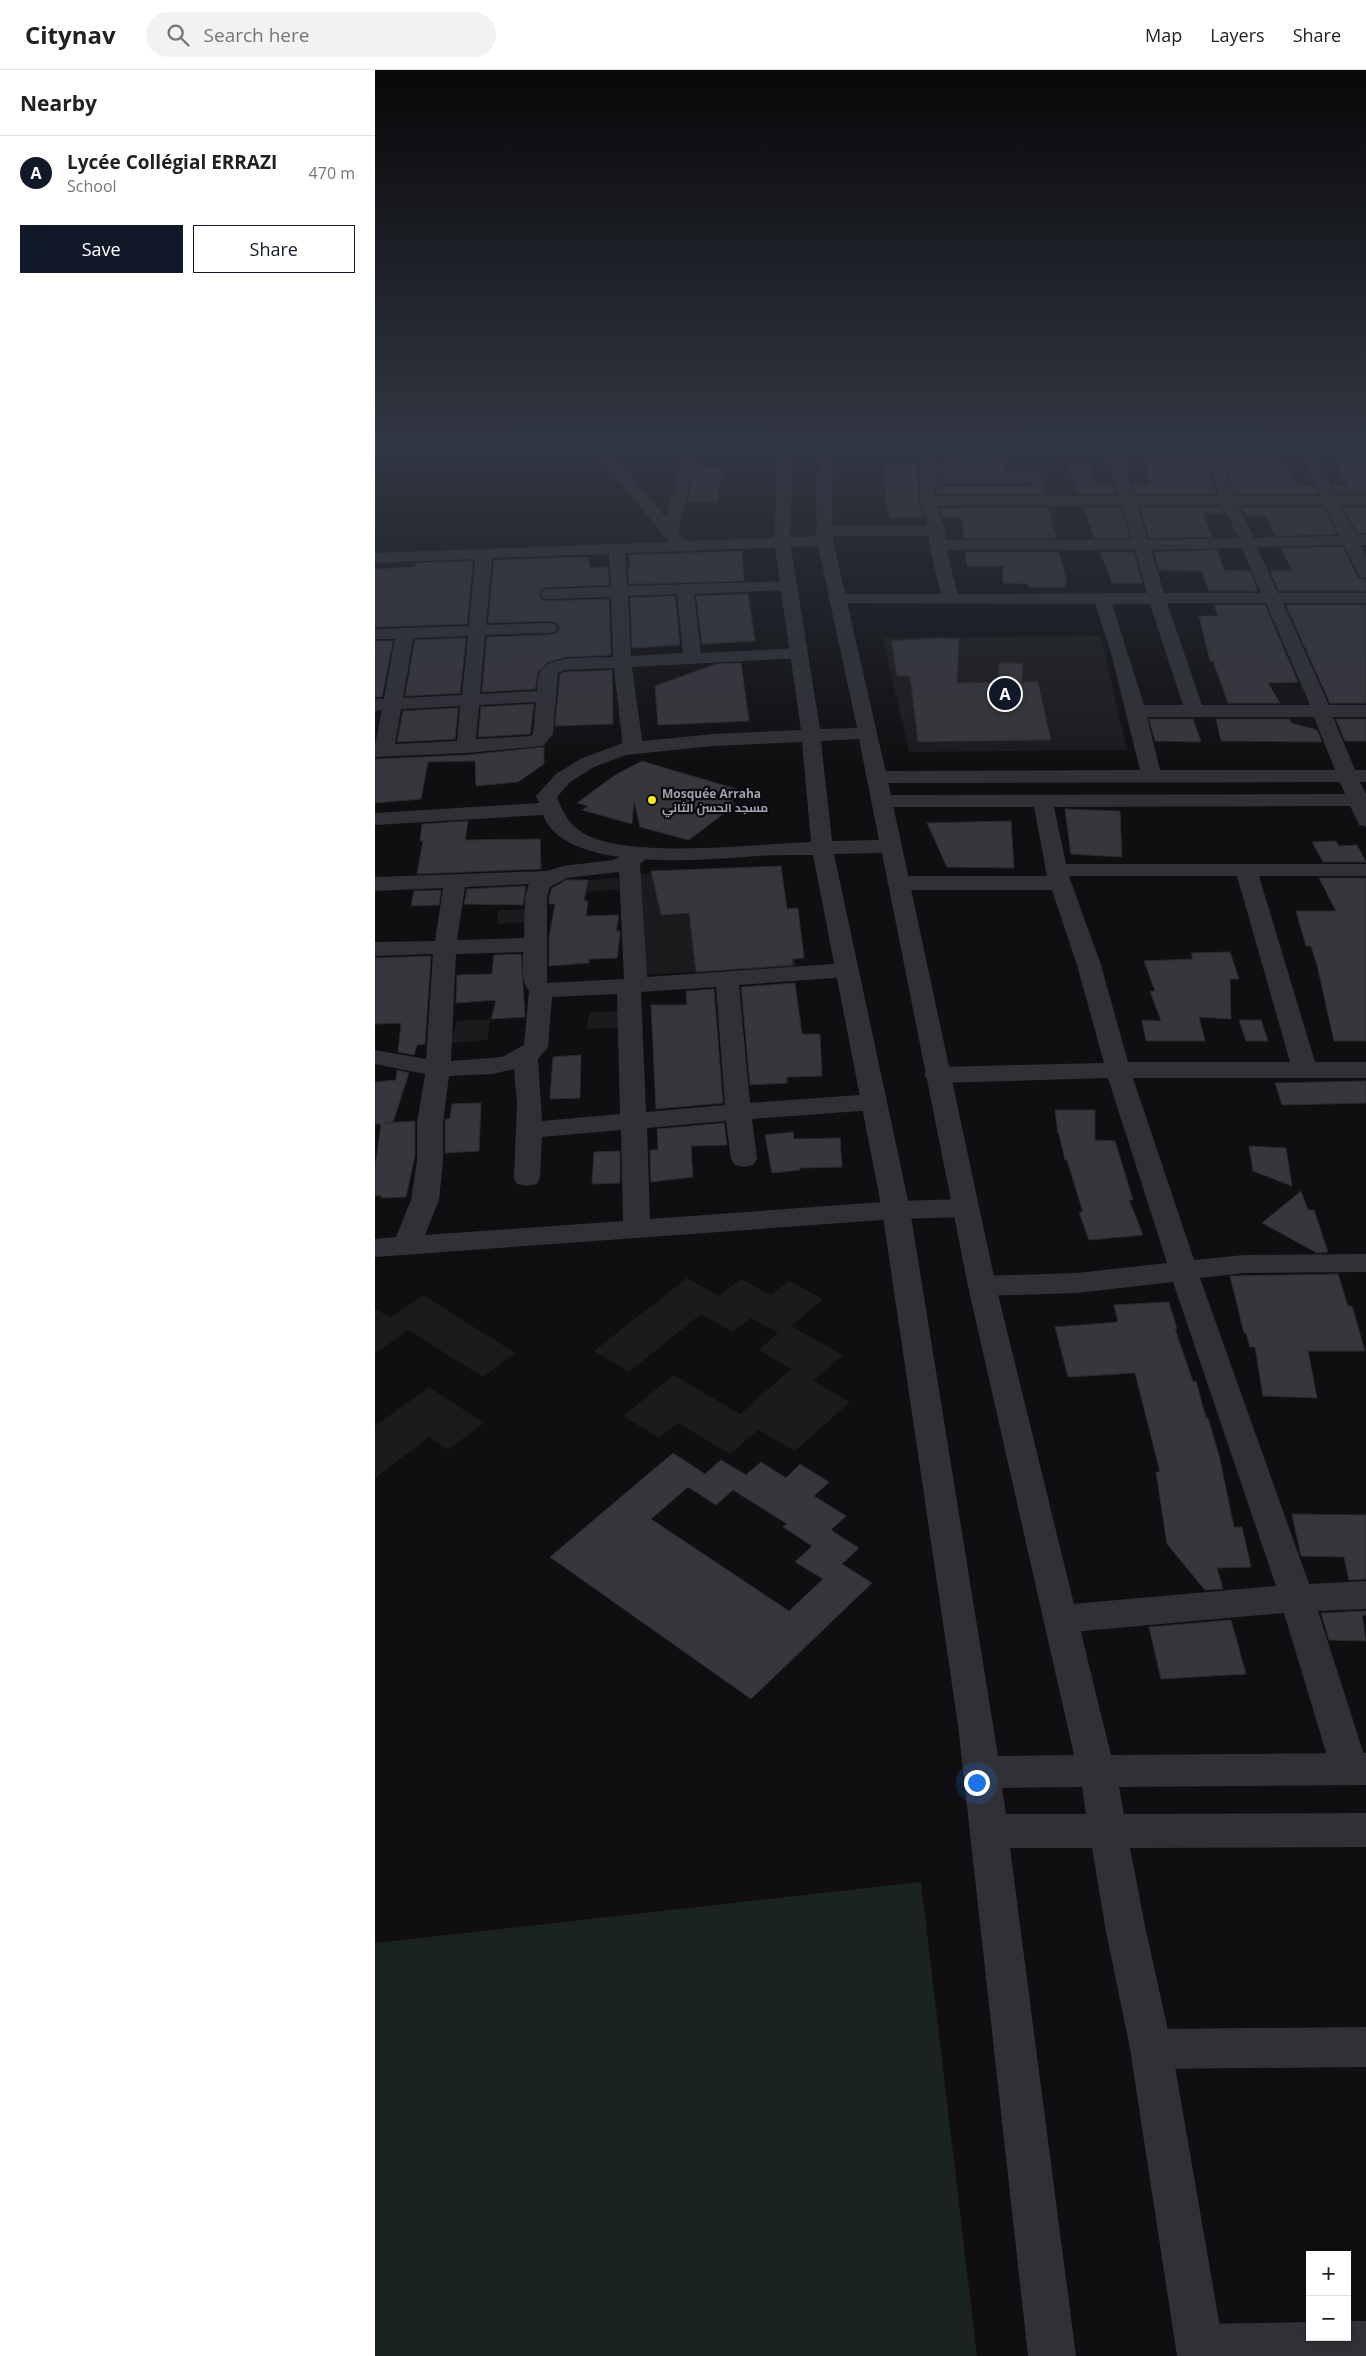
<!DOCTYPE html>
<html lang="en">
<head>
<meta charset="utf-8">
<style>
  :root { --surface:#fff; --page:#f2f2f2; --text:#202124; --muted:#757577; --line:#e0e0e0; --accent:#111827 }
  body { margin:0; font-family:"Open Sans",Cairo,sans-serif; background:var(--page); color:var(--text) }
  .controls { position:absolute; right:15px; bottom:15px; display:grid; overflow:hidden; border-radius:0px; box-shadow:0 1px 4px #0004 }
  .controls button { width:45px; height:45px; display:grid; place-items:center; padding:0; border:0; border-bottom:1px solid var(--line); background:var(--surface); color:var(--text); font:25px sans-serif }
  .you { position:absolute; left:601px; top:1712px; width:18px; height:18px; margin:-12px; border:4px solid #fff; border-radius:50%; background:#1a73e8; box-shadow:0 0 0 8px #1a73e833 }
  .badge { display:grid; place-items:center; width:32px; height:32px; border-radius:50%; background:var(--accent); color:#fff; font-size:16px; font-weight:700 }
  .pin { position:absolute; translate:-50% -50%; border:2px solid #fff; box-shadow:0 1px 5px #0006 }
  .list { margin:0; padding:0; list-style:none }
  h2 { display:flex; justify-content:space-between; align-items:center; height:65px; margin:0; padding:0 20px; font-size:21px }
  h2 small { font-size:16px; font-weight:400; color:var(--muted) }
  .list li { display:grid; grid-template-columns:32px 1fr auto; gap:15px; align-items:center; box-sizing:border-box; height:75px; padding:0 20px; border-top:1px solid var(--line) }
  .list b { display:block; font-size:19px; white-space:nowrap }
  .list p { margin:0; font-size:16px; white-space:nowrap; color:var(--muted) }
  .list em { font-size:16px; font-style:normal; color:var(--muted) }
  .actions { display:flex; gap:10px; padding:15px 20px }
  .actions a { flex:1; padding:11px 0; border:1px solid var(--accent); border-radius:0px; text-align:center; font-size:18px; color:var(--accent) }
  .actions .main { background:var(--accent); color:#fff }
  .icon { flex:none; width:28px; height:28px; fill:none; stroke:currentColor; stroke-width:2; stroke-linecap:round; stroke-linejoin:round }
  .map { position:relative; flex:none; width:991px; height:2286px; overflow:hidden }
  header { display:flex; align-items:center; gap:30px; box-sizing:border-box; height:70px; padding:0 25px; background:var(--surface); border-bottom:1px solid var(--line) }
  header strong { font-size:24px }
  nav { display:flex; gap:28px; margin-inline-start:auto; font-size:18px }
  .search { width:350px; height:45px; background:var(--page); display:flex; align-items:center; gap:12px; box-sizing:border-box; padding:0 18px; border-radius:28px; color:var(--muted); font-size:19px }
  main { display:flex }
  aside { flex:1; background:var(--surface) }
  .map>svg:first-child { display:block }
  .built { fill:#1b1b1e }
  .green { fill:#1b231e }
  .building { fill:#37363c; stroke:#2a292d; fill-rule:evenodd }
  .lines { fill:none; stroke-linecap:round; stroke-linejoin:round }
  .minor { fill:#303036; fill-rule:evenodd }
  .tertiary { fill:#303036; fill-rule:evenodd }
  .poi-dot { fill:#fae91d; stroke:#0a0a0b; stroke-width:2 }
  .labels { text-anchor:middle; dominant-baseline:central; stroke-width:4.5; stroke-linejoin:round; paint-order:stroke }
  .far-poi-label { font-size:12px; font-weight:bold; fill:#9fa0b2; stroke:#0a0a0b; text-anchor:start }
</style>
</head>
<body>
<header>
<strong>Citynav</strong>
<div class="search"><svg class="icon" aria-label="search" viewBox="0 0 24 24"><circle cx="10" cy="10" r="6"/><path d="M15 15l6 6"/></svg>Search here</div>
<nav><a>Map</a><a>Layers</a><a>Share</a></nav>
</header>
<main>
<aside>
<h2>Nearby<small></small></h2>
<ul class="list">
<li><span class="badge">A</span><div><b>Lycée Collégial ERRAZI</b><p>School</p></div><em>470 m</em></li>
</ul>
<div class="actions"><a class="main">Save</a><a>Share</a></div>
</aside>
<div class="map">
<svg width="991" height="2286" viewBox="0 0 991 2286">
  <rect width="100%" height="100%" fill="#0f0f11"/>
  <path class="built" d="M726,566L752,680L534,682L508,568Z
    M406,796L421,897L261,905L257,804Z
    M243,808L244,819L211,822L213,810Z
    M151,839L150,852L122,854L123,840Z
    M246,941L245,958L211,959L215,942Z
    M116,949L112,970L75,973L82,951Z
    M312,1208L344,1226L366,1209L396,1225L414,1211L448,1229L416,1256L468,1285L438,1311L475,1332L420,1381L383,1360L355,1384L303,1353L284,1368L248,1346L299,1305L365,1344L416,1299L384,1280L403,1263L376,1248L358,1262L326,1244L254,1302L219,1281Z
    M48,1225L140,1283L108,1307L33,1260L0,1284V1238L15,1248Z
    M54,1317L109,1353L73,1380L54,1367L0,1408V1356Z"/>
  <path class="green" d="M546,1812L602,2286H0V1873Z"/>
  <path class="building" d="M847,386H903L924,416H939L943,424H860Z
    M627,387L630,400H664L670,424H562V416H654L663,411L654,404H562L561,393Z
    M796,388H829L841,424H760L758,415H774L769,401H773L768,389Z
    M960,392H991V423H962L958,416H973Z
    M509,393H542L543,431L548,448H515L510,430V414H513Z
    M714,393L721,415H739L742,424H704L692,394Z
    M321,396L348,397L342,432H313Z
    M673,437L681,468H589L587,448H568L565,438Z
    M708,437H746L755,468H720Z
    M765,437H846L849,443H828L837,467L774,468Z
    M866,437H949L962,464L900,466L890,445H873L869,443Z
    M968,437H991V463H982Z
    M968,477L983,508L991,510V521H904L895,501H917L906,478Z
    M842,480L849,500L875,501L883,521H834L827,501L784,500L779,482Z
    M367,481L369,511L254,514L253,497H256L254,485Z
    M590,482H684L692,513H690L691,517H653V514L628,513V496H592Z
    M725,482H759L767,513H737Z
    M213,487L215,498L233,497L234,515L174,517L166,519L164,525L168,530L174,531L234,529L236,585L191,587L173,592L163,602L160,619L107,622L112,567L174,565L182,563L185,558L182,553L174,551L113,553L119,490Z
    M98,491L92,554L0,557V499L40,497L41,493Z
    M373,524L380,571L327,574L321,526Z
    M300,526L305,575L257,578L255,528Z
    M839,535H890L923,612L893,613L905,633H853L838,591H835L824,546H843Z
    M911,535H991V633H955Z
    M91,568L85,623L30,626L40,570Z
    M564,568L584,569L582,613L624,612V593H648L647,612H663L676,670L543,672L535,606H522L516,571Z
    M0,571H18L7,627H0Z
    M366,593L374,651L283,655L280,616L341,594Z
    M237,600L238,654L180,656L185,604L189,602Z
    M159,634L155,664L103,667L106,637Z
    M83,638L80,669L22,672L28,641Z
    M774,649H818L826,672L780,671Z
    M841,649H914L916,653L942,660L947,672L846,671Z
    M961,649H991V671H970Z
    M169,677V694L143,712L101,716L100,691L53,692L46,729L0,733V689L91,685Z
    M267,691L300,701L372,722L355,732L361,734L314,770L265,757L259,731L257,754L207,740L213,736L202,733L240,705Z
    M690,739L745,741L747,787L696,784Z
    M93,751L90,770L165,769L166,799L42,804L48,771H45L47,754Z
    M636,751L639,798L572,797L552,753Z
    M961,771L964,776L982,775L991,792H948L937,772Z
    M406,796L412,839L423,838L429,888L417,889L418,895L321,902L314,843L286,845L276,801Z
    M944,808H991V971H959L942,895L936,876H931L921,841H961Z
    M191,810H213L209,831H213L211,846L244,845L241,861H245V864L242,888L214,889V893L174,896V867L180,834H174V827L177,818Z
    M151,816L148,835L89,834L92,819Z
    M66,820L64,835L36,836L39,821Z
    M855,882L864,909H855L856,949L824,947L830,971H771L767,950L786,951L775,921H780L769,891L818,889L816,883Z
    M146,884L150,947L116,949L121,930L81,933L82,905L117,904L119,885Z
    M56,886L50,974L42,975L39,985L23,982L26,953L0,954V888Z
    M420,913L427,964H445L447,1006L412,1007V1013L375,1015L366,917Z
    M339,919L348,1033L281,1039L276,935H312L311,921Z
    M864,950H886L893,971H871Z
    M206,985L205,1028L175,1029L178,987Z
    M22,1000L34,1003L18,1052L9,1053L40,1051V1085L31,1127L6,1128V1125L0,1126V1098L6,1054H0V1012L21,1010Z
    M991,1011V1033L907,1035L900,1013Z
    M106,1033L104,1081L70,1083V1049H75L77,1034Z
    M680,1040H720V1070L740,1071L758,1130H754L768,1165L714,1170L704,1142H708L692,1090H690L684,1064H683Z
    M349,1053L352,1075L316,1076L318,1107L276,1112L275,1080H283L282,1059Z
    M418,1062L419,1069L465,1068L467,1097L425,1098V1100L397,1103L390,1065Z
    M874,1076L911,1078L917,1116L878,1101Z
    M245,1081V1113L217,1114L219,1082Z
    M926,1121L933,1140H939L953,1182L942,1183L887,1153Z
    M963,1204L973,1236H977L990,1281H933L942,1328L888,1326L880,1277H875L871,1263H869L855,1206Z
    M794,1232L802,1259H800L818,1312L821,1311L831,1348H833L844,1385L859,1457H867L876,1497L842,1498L848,1519L830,1520L792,1474L781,1402H785L760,1303L693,1307L680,1257L743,1252L739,1235Z
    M298,1383L330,1404L346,1390L371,1405L386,1392L411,1408L425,1394L454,1412L439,1426L471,1446L456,1460L484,1478L467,1494L497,1513L376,1629L175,1487ZM313,1417L341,1435L358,1420L412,1454L408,1457L437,1476L420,1492L448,1509L414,1541L276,1449Z
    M917,1444L991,1445V1509L974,1510L969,1487L926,1486Z
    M991,1541V1545H987L991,1571L954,1570L946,1543Z
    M856,1550L871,1604L786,1609L774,1557Z"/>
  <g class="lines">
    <path class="minor" d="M215,375H230L291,448L309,382H281L265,378L263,375H991V380H938L961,425H991V435H965L981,465H991V475H985L991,486V508L985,507L969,475L882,477L903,523H991V533H908L954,635H991V647H958L980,700H991V712H985L991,724V757L984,755L975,736L679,737L691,794H991V806H884L940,992H991V1008H758L819,1190L869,1185L991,1184V1202L869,1203L825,1208L934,1514L991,1511V1539L943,1541L991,1691V1704L988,1710L975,1715L962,1710L956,1699L909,1543L686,1563L674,1559L669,1549L674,1539L686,1535L901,1516L798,1212L702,1223L607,1226L597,1223L593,1216L597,1209L607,1206L702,1203L792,1193L733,1008L562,1013L553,1010L549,1005L553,1000L562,997L729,993L702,895L677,820H523L515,818L512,813L515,808L523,806H672L659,737H506L499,735L496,731L499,727L506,725L970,724L965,712L502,713L495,711L492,707L495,703L502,701L765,700L735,579L720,534L456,533L453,529L456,525L462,524H566L554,475V466H448L442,464L440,461L442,458L448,456H553L545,431L544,382H323L303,462L311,471L450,466L456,468L458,471L456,474L450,476L250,483L252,516L419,511L421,515L419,519L413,520L319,524L326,583L424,578L430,579L433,583L430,587L424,588L257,597L268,677L265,681L258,683L251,681L248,677L239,598L189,600L183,603L178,664L168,676L91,683L0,687V675L7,640L0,641V629H9L20,569H0V559L94,556L100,489L0,493V483L294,472ZM731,381L744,426H560V414H654L661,410L654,406H560L558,382ZM746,381H829L844,426H759ZM843,381H924L946,426H859ZM747,435L757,470H570V461L562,436ZM762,435H847L864,468L773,470ZM863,435H950L965,466L879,468ZM867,478L886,523H789L776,480ZM571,480H760L772,523L583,524ZM234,484L236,517L174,519L168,520L166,524L168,528L174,529L236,527L238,587C222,588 179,585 168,598C162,603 163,613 162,621L105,624L110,565L174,563L180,562L183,558L180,554L174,553L111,555L117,488ZM302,524L308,583L256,586L253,526ZM792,533H891L935,635H827ZM737,534H775L808,635H769ZM93,566L87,625L28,628L38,568ZM161,632L158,664L156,666L101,669L104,635ZM85,636L82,671L20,674L26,639ZM772,647H939L960,700H785ZM694,806H862L915,992H753L726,895Z
      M267,777L275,778L278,783L265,794L272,907L472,893L480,895L484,900L480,905L472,907L364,915L375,1033L498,1024L507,1027L511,1032L507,1037L498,1040L377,1049L382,1089L378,1095L369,1097L360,1095L356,1089L351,1051L272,1058L275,1149L521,1131L590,1129L600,1132L604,1138L600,1144L590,1147L521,1149L0,1187V1169L21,1167L36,1130L42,1091V1053L50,1004L0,994V980L51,989L58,884L0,886V872L60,871L68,818L0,821V807L172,801L188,796L238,790ZM244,802L249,909L172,913V827L175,817L192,808ZM154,814L150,827L149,868L82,870L90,817ZM148,882C148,896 145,910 154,921L149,975L127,987L76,991L81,884ZM341,917L350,1035L271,1042L266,922ZM242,924L245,1044L167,1051L163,989L173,977L177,927ZM139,999L142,1034L139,1108L142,1114L152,1116L162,1114L165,1108L167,1067L246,1060L248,1151L50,1165L64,1130L68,1091V1053L74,1006L117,1004Z
      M991,1957V1997L776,1999L761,1993L755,1979L761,1965L776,1959Z
      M972,2251H991V2286H805L802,2277L808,2260L825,2254L935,2252V2267H972Z"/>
    <path class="tertiary" d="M404,375H418L415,472L445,659L482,658L442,471L441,419L446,375H460L457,419L458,471L512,707L621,1216L736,1685L991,1683V1715L744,1717L749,1744L991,1743V1777L755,1778L770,1856L797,1979L850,2286H802L755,1979L730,1856L717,1778H635L701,2286H653L583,1655L507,1140L438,785C420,785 402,785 384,786C334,789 191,805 168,745L0,755V743L164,733L161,726L181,704L205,689L248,673L338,664L426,660L399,472ZM484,669L504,770L457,771L446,671ZM427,672L436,772C380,774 254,790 208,763C193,754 188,742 182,727L195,712L219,697L251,685L338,676ZM507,783L593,1216L699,1685L623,1686L535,1140L459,784ZM707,1717L711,1744H631L627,1718Z"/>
  </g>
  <linearGradient id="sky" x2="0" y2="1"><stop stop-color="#080809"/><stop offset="0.54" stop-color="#313743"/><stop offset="1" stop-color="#313743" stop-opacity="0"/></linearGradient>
  <rect width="991" height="695" fill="url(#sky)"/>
  <circle class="poi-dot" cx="277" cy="730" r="5"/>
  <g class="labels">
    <g class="far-poi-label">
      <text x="287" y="723">Mosquée Arraha<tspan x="287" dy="14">مسجد الحسن الثاني</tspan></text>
    </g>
  </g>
</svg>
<div class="controls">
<button>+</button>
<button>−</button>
</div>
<div class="you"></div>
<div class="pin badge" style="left:630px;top:624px">A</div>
</div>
</main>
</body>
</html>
